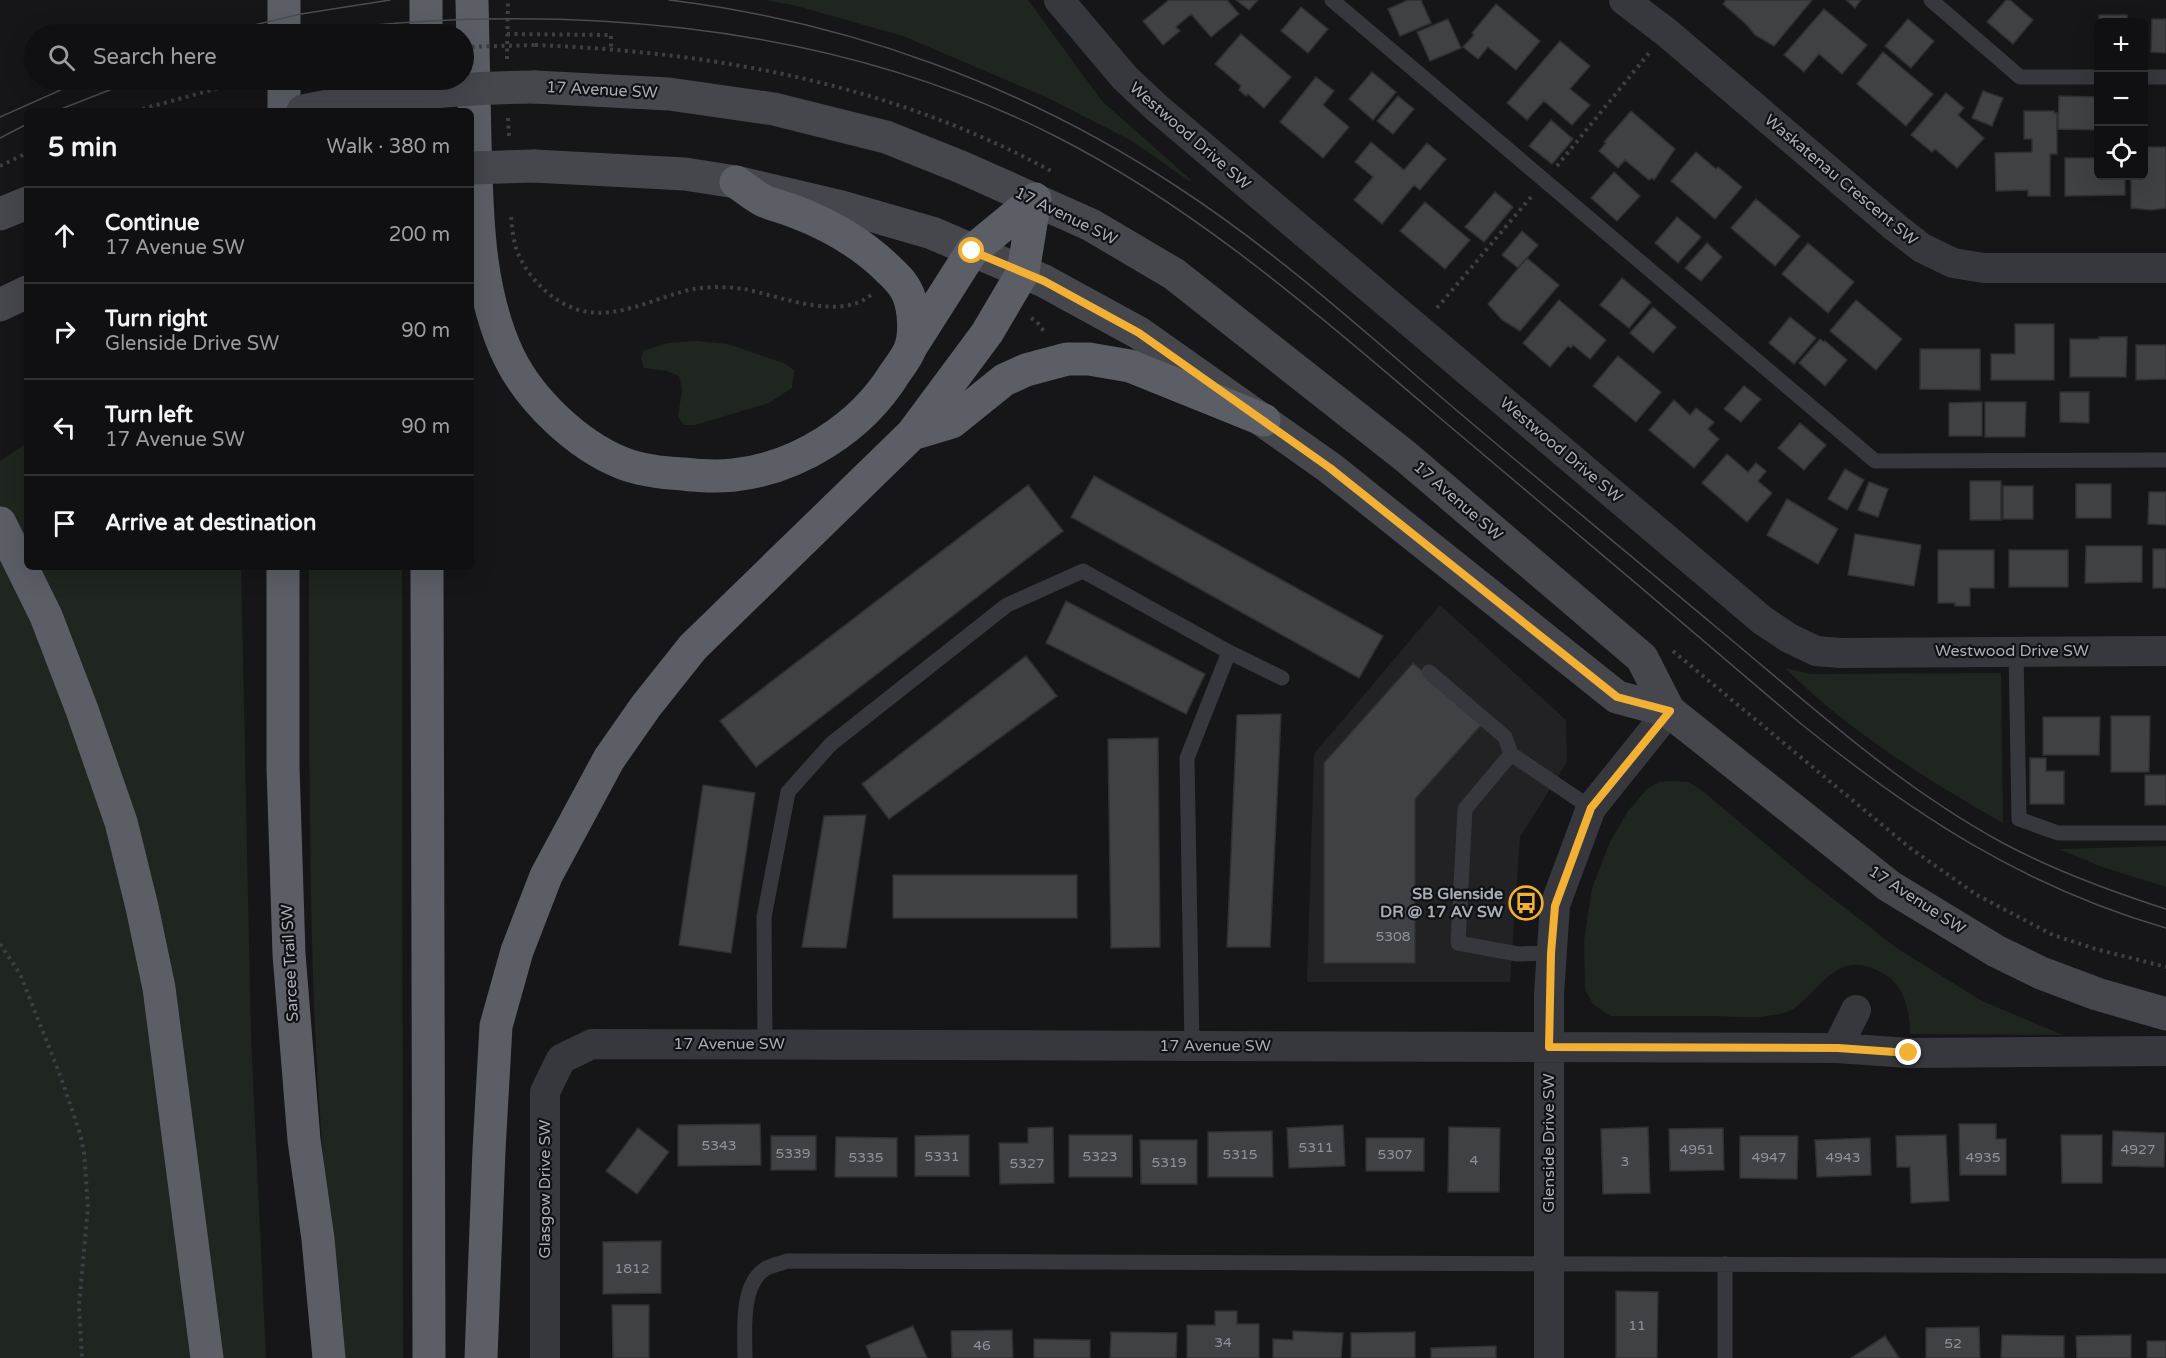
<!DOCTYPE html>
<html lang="en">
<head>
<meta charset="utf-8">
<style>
  :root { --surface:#101012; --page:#19191b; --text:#f1f3f6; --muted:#9c9d9f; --line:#303032 }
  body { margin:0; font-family:"Varela Round",sans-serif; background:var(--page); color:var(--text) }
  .controls { position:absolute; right:18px; top:18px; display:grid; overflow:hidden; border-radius:9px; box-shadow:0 6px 24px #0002 }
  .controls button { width:54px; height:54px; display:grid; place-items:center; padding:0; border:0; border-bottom:2px solid var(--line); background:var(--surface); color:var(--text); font:30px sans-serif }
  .stop { position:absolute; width:18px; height:18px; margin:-14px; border:4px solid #f2b134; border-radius:50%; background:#fff }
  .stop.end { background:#f2b134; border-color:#fff; box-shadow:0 2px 6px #0008 }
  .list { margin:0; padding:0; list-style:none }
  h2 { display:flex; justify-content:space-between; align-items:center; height:78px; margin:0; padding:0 24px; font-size:26px }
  h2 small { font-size:20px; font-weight:400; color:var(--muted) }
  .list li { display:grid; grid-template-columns:39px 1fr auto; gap:18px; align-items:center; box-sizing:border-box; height:96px; padding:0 24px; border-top:2px solid var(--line) }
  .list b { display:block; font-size:22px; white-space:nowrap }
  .list p { margin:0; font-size:20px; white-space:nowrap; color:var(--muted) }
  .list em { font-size:20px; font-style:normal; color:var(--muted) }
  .icon { flex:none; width:33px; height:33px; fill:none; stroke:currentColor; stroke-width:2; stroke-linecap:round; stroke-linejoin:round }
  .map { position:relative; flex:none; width:2166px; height:1358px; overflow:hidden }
  .search { position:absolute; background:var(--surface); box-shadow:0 6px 24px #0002; left:24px; top:24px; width:450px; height:66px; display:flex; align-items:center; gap:15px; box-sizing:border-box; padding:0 21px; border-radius:33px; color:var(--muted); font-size:22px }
  .panel { position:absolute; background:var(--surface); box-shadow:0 6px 24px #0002; left:24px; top:108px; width:450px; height:462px; border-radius:9px }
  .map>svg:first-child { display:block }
  .built { fill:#222225 }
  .green { fill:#1e261f }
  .building { fill:#404145; stroke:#303034; stroke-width:1.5 }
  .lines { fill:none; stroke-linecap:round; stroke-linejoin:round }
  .path { stroke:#3d3f44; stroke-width:4; stroke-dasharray:3 4.5; stroke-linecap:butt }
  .service { stroke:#37383d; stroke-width:15 }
  .minor { stroke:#37383d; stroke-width:30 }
  .secondary { stroke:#45474d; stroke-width:33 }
  .trunk { stroke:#5b5e65; stroke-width:33 }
  .tram { stroke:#4a4c52; stroke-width:1.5 }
  .path-bridge { stroke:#3d3f44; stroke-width:4; stroke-dasharray:3 4.5; stroke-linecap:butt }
  .secondary-bridge { stroke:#45474d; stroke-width:33 }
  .route { stroke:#f2b134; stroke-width:8 }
  .labels { text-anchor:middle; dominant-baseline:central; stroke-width:4.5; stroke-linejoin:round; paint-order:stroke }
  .number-label { font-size:14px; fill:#8e929b }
  .street-label { font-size:16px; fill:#a8adb8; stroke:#111113 }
  .poi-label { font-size:16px; font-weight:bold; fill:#a8adb8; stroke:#111113; text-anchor:end }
</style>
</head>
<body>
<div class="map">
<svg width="2166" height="1358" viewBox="0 0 2166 1358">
  <rect width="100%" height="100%" fill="#161618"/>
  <path class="built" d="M1440,605L1566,720L1567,762L1520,837L1510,982H1307L1314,754Z"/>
  <path class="green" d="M765,0H1028L1102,101L1191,180L1189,181L1132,141L1046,97L903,36L793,5Z
    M695,341L728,344L784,363L794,370L792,388L769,403L695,425H684L678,417L682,389L679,376L667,371L644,368L641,358L643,351L667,343Z
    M27,443V567H241L251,1037L266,1358H0V461Z
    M309,567H402L403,1358H341C329,1232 317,1106 313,979C309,842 309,704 309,567Z
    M1785,668L1811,674L2001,673L2003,823C1926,779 1848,731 1785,668Z
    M1674,781L1689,782L1705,793L1805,877L1898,949L1982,1001L2063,1035L1910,1034C1910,1013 1905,985 1884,974C1840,948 1826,983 1796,1007C1790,1013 1774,1015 1766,1016C1750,1019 1732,1016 1715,1016C1680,1016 1645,1016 1610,1016L1593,1004L1585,990L1584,940L1592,888L1610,842L1628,811L1647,789L1659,782Z
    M2166,846V887L2102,867L2059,849Z"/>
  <path class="building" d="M1169,0H1227L1239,14L1211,37L1191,14L1176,27L1180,31L1163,45L1143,21Z
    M1236,0H1258L1249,10Z
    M1408,0H1421L1431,23L1400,36L1388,9Z
    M1726,0H1812L1774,46L1755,35L1746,24L1723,4Z
    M1846,0H1861L1855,8Z
    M2006,0H2010L2033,20L2013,44L1987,22Z
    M1496,4L1540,41L1516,70L1488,47L1478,59L1463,47L1474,35L1472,33Z
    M1301,7L1328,29L1308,53L1281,31Z
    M1824,9L1867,45L1842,74L1819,54L1804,72L1784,55Z
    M2099,15H2127V22H2099Z
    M1448,19L1461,48L1430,61L1417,32Z
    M1908,19L1934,41L1911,68L1885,46Z
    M2152,19H2166V53L2151,52Z
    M1241,34L1291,77L1264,108L1248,94L1246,96L1239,90L1241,86L1215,64Z
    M1560,41L1590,66L1570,89L1590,105L1572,125L1544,101L1527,120L1507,103Z
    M1883,52L1933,94L1906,126L1857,84Z
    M1372,72L1396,92L1373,120L1349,99Z
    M1316,77L1334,91L1323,105L1349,127L1323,158L1280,122Z
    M1983,91L2003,98L1992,126L1972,118Z
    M1946,93L1964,108L1958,115L1984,138L1957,168L1935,149L1932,152L1911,135Z
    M1398,96L1414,109L1393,134L1377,121Z
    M2059,96L2098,97V130L2058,129Z
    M1631,111L1675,149L1654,180L1652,178L1649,180L1625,160L1618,168L1599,151L1606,143L1604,142Z
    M2024,111H2054V113H2057V154H2050V196H2028V190L1996,191L1995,153L2032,152V139H2024Z
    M1551,120L1573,139L1552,164L1529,146Z
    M1371,142L1404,170L1427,143L1446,159L1420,190L1414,185L1382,224L1354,200L1373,177L1355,162Z
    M2144,147H2166V208L2152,210L2131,208V176H2144Z
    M1696,152L1716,169L1718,167L1742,187L1715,219L1671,181Z
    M2065,158H2098V176H2125V195L2065,196Z
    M1614,172L1640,196L1617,221L1591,198Z
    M1495,192L1513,207L1484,242L1465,227Z
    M1756,199L1800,236L1775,266L1731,228Z
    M1425,202L1470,240L1445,269L1400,231Z
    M1677,217L1701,237L1678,263L1655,243Z
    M1522,231L1538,245L1518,268L1502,255Z
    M1707,243L1722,257L1701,281L1685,268Z
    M1808,243L1854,282L1828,313L1782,274Z
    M1527,258L1559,285L1520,331L1502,320L1488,304Z
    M1622,278L1651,302L1629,328L1600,305Z
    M1559,300L1606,340L1590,359L1573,345L1571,348L1568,346L1550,367L1523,343Z
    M1856,300L1902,339L1876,370L1830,331Z
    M1653,307L1676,327L1653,353L1630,333Z
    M1790,317L1816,338L1794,364L1769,343Z
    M2015,324H2054V380H1991V354H2015Z
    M2099,337H2127L2126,377H2070V339H2099Z
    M1820,339L1824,342L1825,341L1847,360L1825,386L1799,363Z
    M2136,345H2166V379L2136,380Z
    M1920,349H1980V390L1920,389Z
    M1618,356L1661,392L1636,422L1593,386Z
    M1744,386L1761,399L1741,422L1724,409Z
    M2060,392H2089V423L2060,422Z
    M1674,400L1690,415L1696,408L1714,422L1708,429L1719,439L1694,468L1649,430Z
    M1982,402V436H1949V403Z
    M1985,402H2026L2025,437H1985Z
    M1800,423L1826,445L1804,470L1778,448Z
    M1727,454L1748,472L1756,463L1766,471L1758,481L1772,493L1747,522L1702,483Z
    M1845,469L1864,480L1847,510L1828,499Z
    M1094,476L1383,636L1359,678L1071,517Z
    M1970,481H2001V520H1970Z
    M1869,482L1888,489L1878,517L1858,510Z
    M2076,484H2111V518H2076Z
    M1028,485L1063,531L756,767L720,721Z
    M2003,486H2033V519H2003Z
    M2149,492H2166V525L2148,524Z
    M1787,499L1838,529L1818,564L1767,535Z
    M1855,534L1921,545L1914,586L1848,575Z
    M2086,546H2142V582L2085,583Z
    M2153,549H2166V588H2153Z
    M1938,550H1994V588H1970V606H1955V603H1938Z
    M2009,550H2068V587H2009Z
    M1066,601L1205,674L1186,714L1046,643Z
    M1026,656L1057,696L889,819L862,784Z
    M1413,663L1482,724L1415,799V963H1324V763Z
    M1281,714L1270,947H1227L1237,715Z
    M2111,716H2150L2149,772H2111Z
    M2043,717H2100L2099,755H2043Z
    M1158,738L1160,947L1111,948L1108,739Z
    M2030,758H2046V771H2064V804H2030Z
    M2145,775H2166V805H2145Z
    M703,785L755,793L731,953L679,945Z
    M866,815L846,948L802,947L824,816Z
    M893,875H1077V918H893Z
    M760,1124L761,1165L678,1166V1125Z
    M1959,1124H1996V1139H2006V1175H1960Z
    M1343,1125L1345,1166L1289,1168L1287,1128Z
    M1053,1127L1054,1183L1000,1184L999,1143H1028V1128Z
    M1449,1127L1500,1128L1499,1192H1448Z
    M1648,1127L1650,1193L1603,1194L1601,1129Z
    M638,1128L669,1152L637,1194L606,1171Z
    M1723,1128L1724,1170L1670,1171L1669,1129Z
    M1272,1131L1273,1177H1208V1132Z
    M2113,1131L2165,1133L2164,1167L2112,1166Z
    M969,1135V1176H915V1136Z
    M1069,1135H1132V1177H1069Z
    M1946,1135L1949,1201L1911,1203L1910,1167H1897L1896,1136Z
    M2061,1135H2102V1183H2062Z
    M771,1136H816V1170H771Z
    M1740,1136H1798L1797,1179L1740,1178Z
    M836,1137L897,1138V1177H835Z
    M1366,1138H1424V1171H1366Z
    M1870,1138L1871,1175L1817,1177L1815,1140Z
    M1140,1140H1197V1184H1141Z
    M661,1241V1293L603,1294V1242Z
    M1616,1291L1658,1292L1657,1358H1616Z
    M612,1305H649V1358H613Z
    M1215,1311H1237V1324H1259V1358H1187V1325H1215Z
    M913,1326L927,1358H871L866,1346Z
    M1979,1327L1980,1358H1926V1328Z
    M1012,1330L1013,1358H952L951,1331Z
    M1293,1331L1343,1333L1341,1358H1273V1339L1293,1340Z
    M1111,1332L1177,1333L1176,1358H1110Z
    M1415,1332V1358H1351V1333Z
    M2002,1335L2064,1336V1358H2001Z
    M2131,1335V1358H2077L2076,1336Z
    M1885,1336L1899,1358H1851Z
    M1034,1339L1090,1340V1358H1034Z
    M2147,1341H2166V1358H2147Z
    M1496,1346V1358H1431V1348Z"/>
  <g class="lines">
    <path class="path" d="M507,34L611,35V48
      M535,45C716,52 891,84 1051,171
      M507,59L508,0
      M135,111L248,80
      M508,118L509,137
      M0,166L27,153
      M1557,166L1649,53
      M511,217C512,227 513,238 516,248C525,275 551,302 579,310C618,321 657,296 694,289C710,286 729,287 744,289C780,296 841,322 872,294
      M1437,308L1531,197
      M1031,318L1036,321L1046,334
      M1673,651L1910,848L1977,895L2053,935L2096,949L2166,967
      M0,944L20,974L60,1075L80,1133L84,1152L88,1207L79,1306L82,1358"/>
    <path class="service" d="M1332,0L1875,461L2166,460
      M1931,0L2020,77H2098
      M2144,77H2166
      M2016,651L2019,819L2058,833H2166
      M1429,672L1505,737L1511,754
      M1551,953L1518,954L1458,943L1465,809L1511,754L1591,808
      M765,1043L764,917L788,792L831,744L1007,605L1083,571L1229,652L1282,678
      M1192,1047L1187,758L1229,652
      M745,1358C745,1332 740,1285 765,1269C771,1265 780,1264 787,1261L2166,1266
      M1725,1358V1264"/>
    <path class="minor" d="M1059,0L1125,78L1157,108L1762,620L1789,638L1816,651L1840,653L2166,651
      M1624,0L1666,32L1895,227L1922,248L1953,263L1984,268H2166
      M1837,1048L1856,1010
      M545,1358V1092L561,1059L592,1044L1837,1048L1909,1053L2166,1051
      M1549,1358V994L1555,905L1591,808L1669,711"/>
    <path class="secondary" d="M535,87L669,94L774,109L886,137L961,167L1091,225L1174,274L1405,456L1642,658L1669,711L1889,886L1996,951L2041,973L2097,994L2166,1014
      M534,166L685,174L736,182L842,207L932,233L1044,281L1139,333L1330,468L1617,697L1669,711
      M0,214L27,203
      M0,305L27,292"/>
    <path class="trunk" d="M426,0V34
      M472,0C473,47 474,94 475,141C477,213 477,290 509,357C530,400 577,445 622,463C640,470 663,473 683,474C700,476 717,477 734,475C798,468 861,428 895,373C900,366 907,357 910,349C916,334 914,308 908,294C903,282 895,276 887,268C861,243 830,225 796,212C786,208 774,205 764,201C754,196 745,188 736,182
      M284,34V0
      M284,111V80
      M911,347L972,251L1035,199
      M912,434L952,422L1004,380L1026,370L1067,359H1089L1130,366L1264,420
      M0,523L46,616L82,710L121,822L142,907L159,988L207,1358
      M283,567V767L289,954L304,1140L318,1239L329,1358
      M427,567L429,1358
      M481,1358L489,1150L496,1026L517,951L546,876L609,759L646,706L693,647L912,434L987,333L1023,272L1035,199"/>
    <path class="tram" d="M669,0C850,22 1024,86 1176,186C1276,251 1365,332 1455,409C1541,482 1629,554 1716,627C1808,703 1895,784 2001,842C2053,870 2110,891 2166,909
      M215,34L301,14L390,0
      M292,34C547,0 824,18 1055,136C1193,206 1310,308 1427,407C1552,512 1676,617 1800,723C1914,815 2024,887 2166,928
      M56,111L135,80
      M0,117L83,80
      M0,138L27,124"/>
    <path class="path-bridge" d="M464,47L535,45"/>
    <path class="secondary-bridge" d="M303,111C379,95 457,88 535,87
      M471,168L534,166"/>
  </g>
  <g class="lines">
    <path class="route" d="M972,251L1044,281L1139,333L1330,468L1617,697L1670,711L1591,808L1555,906L1551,953L1549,1047L1838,1048L1909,1053"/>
  </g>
  <defs>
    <g id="bus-ring" transform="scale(1.725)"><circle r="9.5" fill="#111113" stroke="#f2b134" stroke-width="1.5"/><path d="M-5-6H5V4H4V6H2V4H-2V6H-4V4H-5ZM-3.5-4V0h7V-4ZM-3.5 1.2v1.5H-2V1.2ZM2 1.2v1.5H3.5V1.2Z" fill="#f2b134"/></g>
  </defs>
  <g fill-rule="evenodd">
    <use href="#bus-ring" x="1526" y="903"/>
  </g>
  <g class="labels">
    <g class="number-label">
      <text x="1393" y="936">5308</text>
      <text x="719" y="1145">5343</text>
      <text x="1316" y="1147">5311</text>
      <text x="1697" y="1149">4951</text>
      <text x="2138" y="1149">4927</text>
      <text x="793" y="1153">5339</text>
      <text x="1240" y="1154">5315</text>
      <text x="1395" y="1154">5307</text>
      <text x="942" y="1156">5331</text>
      <text x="1100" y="1156">5323</text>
      <text x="866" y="1157">5335</text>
      <text x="1769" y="1157">4947</text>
      <text x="1843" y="1157">4943</text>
      <text x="1983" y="1157">4935</text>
      <text x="1474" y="1160">4</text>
      <text x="1625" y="1161">3</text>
      <text x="1169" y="1162">5319</text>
      <text x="1027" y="1163">5327</text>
      <text x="632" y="1268">1812</text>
      <text x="1637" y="1325">11</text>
      <text x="1223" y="1342">34</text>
      <text x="1953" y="1343">52</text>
      <text x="982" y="1345">46</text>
    </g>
    <g class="street-label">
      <text transform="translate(602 90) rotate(3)">17 Avenue SW</text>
      <text transform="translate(1190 136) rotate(41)">Westwood Drive SW</text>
      <text transform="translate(1841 180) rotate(40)">Waskatenau Crescent SW</text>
      <text transform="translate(1066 216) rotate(26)">17 Avenue SW</text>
      <text transform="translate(1561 450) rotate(40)">Westwood Drive SW</text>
      <text transform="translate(1458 501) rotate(41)">17 Avenue SW</text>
      <text x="2012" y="651">Westwood Drive SW</text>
      <text transform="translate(1917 900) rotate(33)">17 Avenue SW</text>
      <text transform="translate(290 963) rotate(-93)">Sarcee Trail SW</text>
      <text x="729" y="1044">17 Avenue SW</text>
      <text x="1215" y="1046">17 Avenue SW</text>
      <text transform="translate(1549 1143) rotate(-90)">Glenside Drive SW</text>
      <text transform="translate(545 1189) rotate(-90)">Glasgow Drive SW</text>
    </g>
    <g class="poi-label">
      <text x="1503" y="894">SB Glenside<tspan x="1503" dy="18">DR @ 17 AV SW</tspan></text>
    </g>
  </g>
</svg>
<div class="controls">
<button>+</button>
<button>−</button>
<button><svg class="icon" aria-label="locate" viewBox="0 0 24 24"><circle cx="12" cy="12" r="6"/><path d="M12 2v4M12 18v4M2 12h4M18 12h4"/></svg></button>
</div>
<div class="stop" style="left:972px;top:251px"></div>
<div class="stop end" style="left:1909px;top:1053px"></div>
<div class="search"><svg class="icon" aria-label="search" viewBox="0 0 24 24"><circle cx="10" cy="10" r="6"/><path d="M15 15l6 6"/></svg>Search here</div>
<section class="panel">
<h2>5 min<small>Walk · 380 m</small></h2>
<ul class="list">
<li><svg class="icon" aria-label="ahead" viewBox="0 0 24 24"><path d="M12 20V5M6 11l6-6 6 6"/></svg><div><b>Continue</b><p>17 Avenue SW</p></div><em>200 m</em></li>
<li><svg class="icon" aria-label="right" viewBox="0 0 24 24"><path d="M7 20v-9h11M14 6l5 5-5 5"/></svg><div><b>Turn right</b><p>Glenside Drive SW</p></div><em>90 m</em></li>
<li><svg class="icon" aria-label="left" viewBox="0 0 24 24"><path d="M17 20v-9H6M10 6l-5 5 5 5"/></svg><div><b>Turn left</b><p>17 Avenue SW</p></div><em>90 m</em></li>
<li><svg class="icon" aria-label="arrive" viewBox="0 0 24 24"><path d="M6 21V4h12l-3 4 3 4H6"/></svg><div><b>Arrive at destination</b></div></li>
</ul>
</section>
</div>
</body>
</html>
